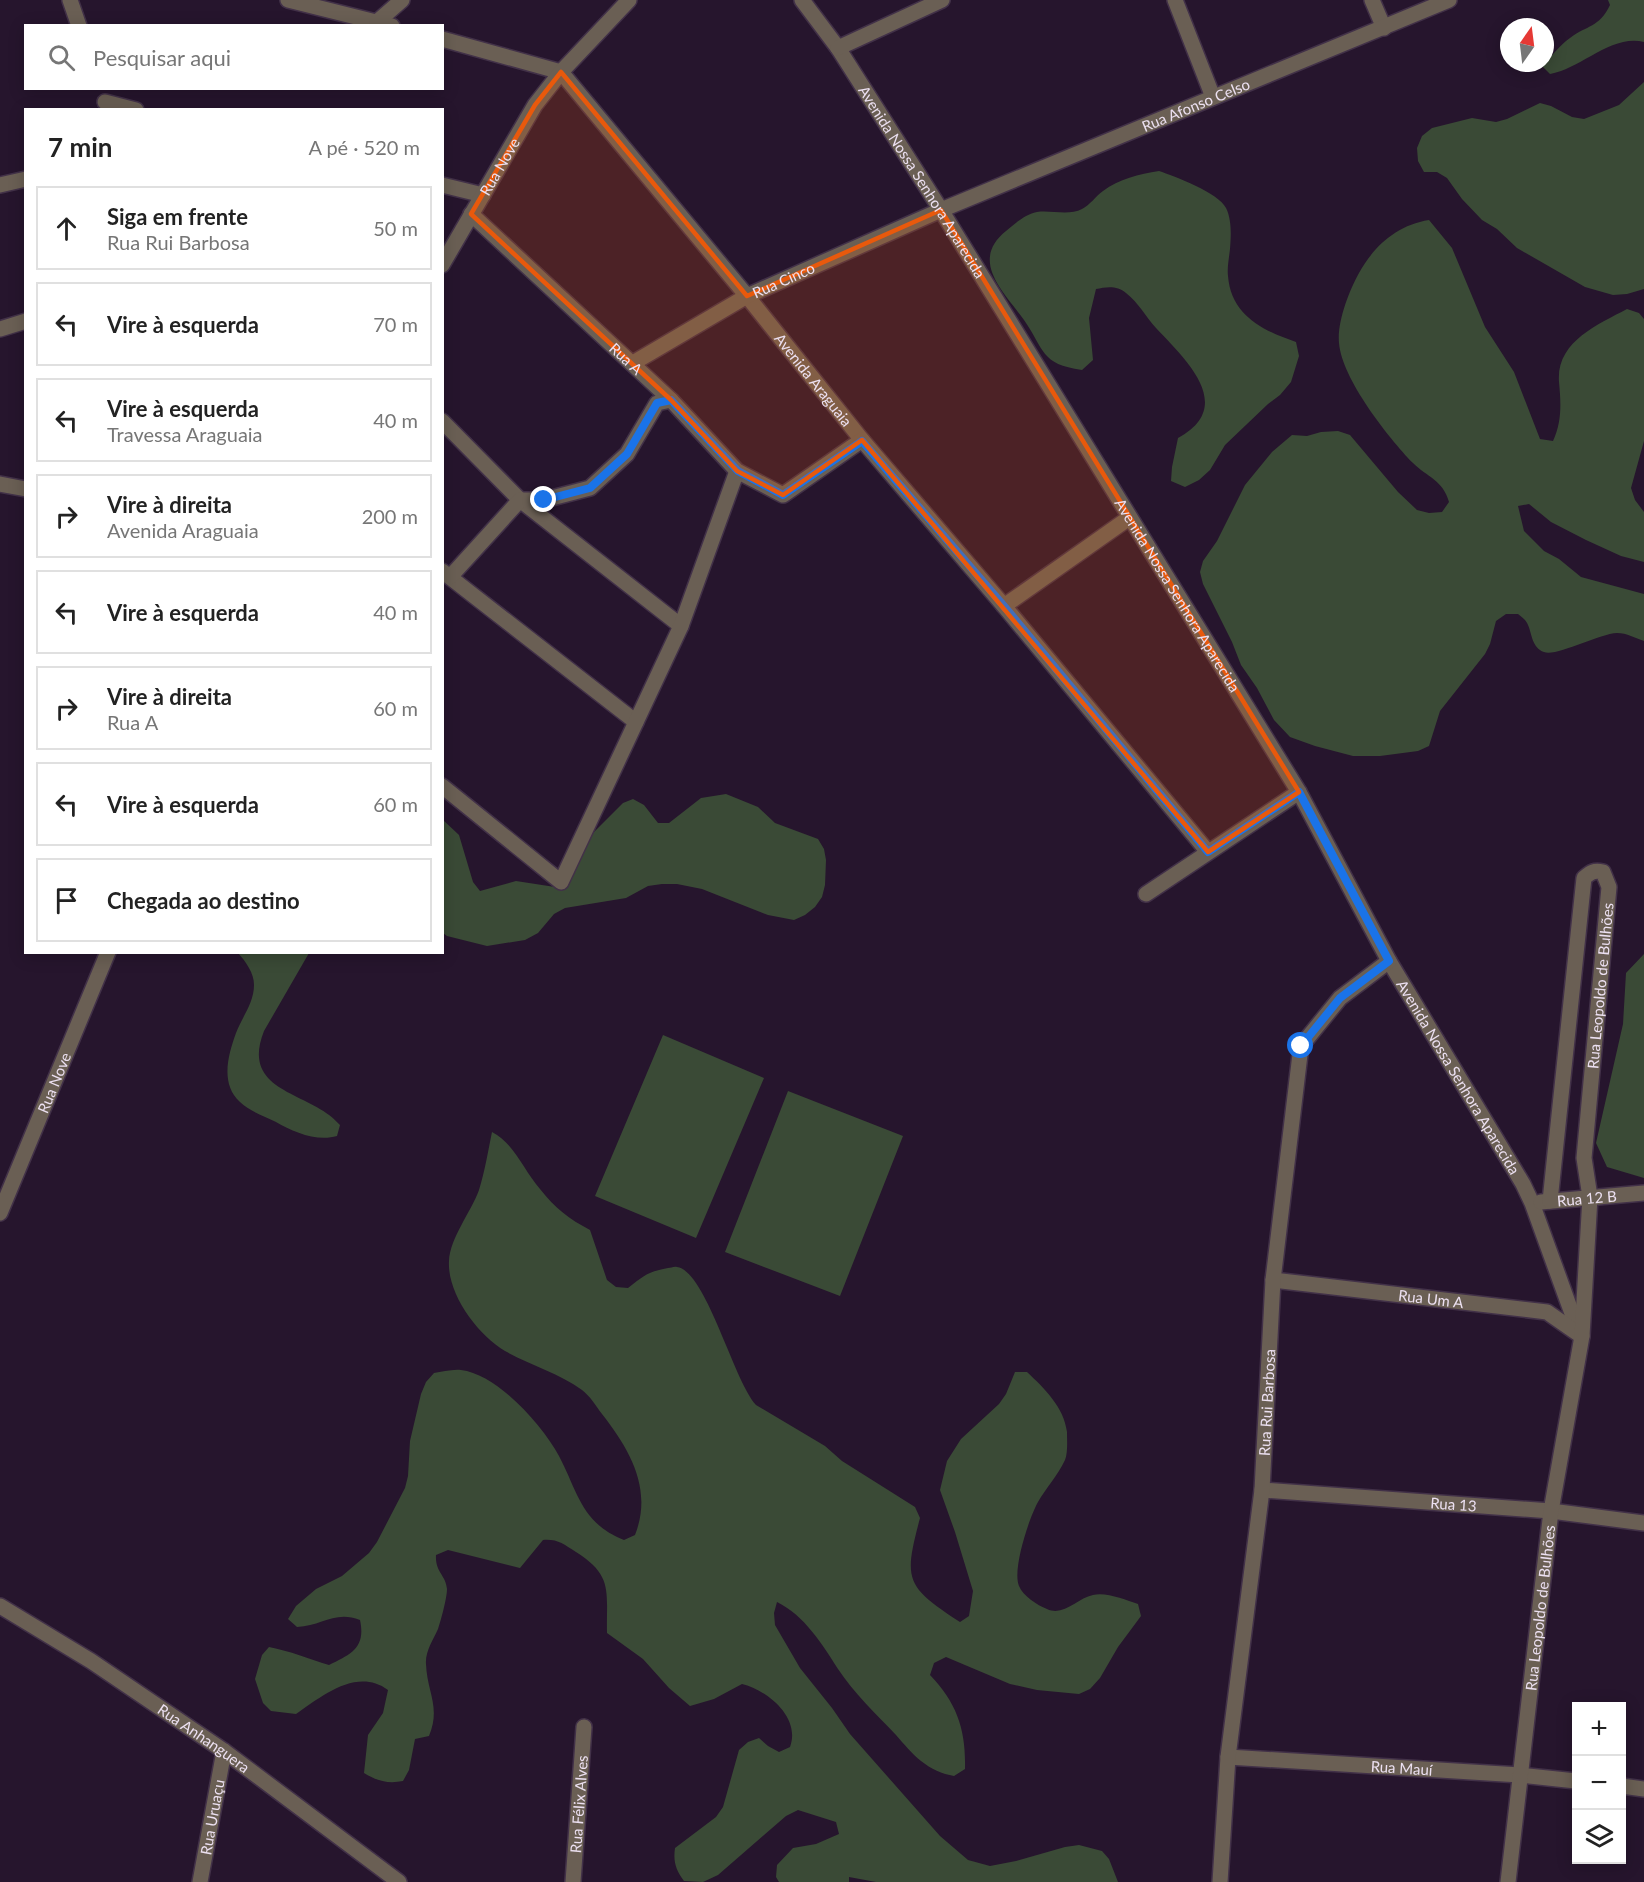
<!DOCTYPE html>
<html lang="pt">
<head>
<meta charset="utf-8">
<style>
  :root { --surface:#fff; --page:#f2f2f2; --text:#222; --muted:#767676; --line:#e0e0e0 }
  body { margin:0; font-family:Lato,sans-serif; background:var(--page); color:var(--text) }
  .controls { position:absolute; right:18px; bottom:18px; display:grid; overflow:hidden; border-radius:0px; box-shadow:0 3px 15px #0003 }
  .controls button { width:54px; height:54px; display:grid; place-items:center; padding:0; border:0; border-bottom:2px solid var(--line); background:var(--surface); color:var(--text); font:30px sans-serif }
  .compass { position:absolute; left:1500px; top:18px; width:54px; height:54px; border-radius:50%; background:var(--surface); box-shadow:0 3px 15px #0003; rotate:14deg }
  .stop { position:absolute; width:18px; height:18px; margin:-14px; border:4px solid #1a73e8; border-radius:50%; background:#fff }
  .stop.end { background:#1a73e8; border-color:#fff; box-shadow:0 2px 6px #0008 }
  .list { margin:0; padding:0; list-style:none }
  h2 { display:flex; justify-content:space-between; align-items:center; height:78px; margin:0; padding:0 24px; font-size:26px }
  h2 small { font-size:20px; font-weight:400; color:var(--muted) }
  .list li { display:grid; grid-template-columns:39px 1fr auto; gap:18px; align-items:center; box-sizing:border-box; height:84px; margin:0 12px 12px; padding:0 12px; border:2px solid var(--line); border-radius:0px }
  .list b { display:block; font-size:22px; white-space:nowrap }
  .list p { margin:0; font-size:20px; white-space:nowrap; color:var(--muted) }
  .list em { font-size:20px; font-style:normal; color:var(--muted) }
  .icon { flex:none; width:33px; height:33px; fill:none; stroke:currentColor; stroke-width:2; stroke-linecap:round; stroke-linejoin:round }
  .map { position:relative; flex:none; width:1644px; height:1882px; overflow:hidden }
  .search { position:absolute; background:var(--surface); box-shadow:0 3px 15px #0003; left:24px; top:24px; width:420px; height:66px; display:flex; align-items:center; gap:15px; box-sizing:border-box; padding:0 21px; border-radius:0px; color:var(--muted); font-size:22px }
  .panel { position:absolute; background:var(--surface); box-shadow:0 3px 15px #0003; left:24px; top:108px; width:420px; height:846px; border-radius:0px }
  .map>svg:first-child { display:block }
  .green { fill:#3a4a36 }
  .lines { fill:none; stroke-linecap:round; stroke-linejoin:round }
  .minor-casing { stroke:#423148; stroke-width:18 }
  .minor { stroke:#6a5f54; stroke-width:15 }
  .route { stroke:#1a73e8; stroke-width:8 }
  .marked { fill:#e8590c; fill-opacity:0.2; stroke:#e8590c; stroke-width:4.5; stroke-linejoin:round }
  .labels { text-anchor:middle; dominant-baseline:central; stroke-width:6; stroke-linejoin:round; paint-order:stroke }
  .street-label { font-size:15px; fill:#ece0f1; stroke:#1d0c23 }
</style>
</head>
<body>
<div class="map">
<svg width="1644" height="1882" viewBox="0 0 1644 1882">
  <rect width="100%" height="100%" fill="#26152d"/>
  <path class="green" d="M1608,0H1644V42C1611,34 1581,69 1550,74L1542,66C1551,57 1560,45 1570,38C1587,25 1599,28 1610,5Z
    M1644,82V289L1627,294L1613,295L1585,287L1517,248L1497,229L1482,220L1462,199L1447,178L1437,172H1424L1418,161L1417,148L1422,136L1432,128L1472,118L1496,122L1507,119L1540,103L1551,106L1572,117L1584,119L1619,105Z
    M1159,171C1174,176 1219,193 1226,208C1232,220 1231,236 1230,249C1229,258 1227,268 1228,276C1231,315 1263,331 1296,342L1299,356L1291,382L1280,395L1268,404L1225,445L1210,470L1199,480L1185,487L1171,481L1172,467L1178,438C1237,406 1185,359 1156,328C1146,317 1138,302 1126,293C1117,285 1106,287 1096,289L1089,318L1093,360L1082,370C1040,364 1045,350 1024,320C1004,292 969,261 1006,231C1016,223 1024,215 1037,212C1051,210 1069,216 1082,209C1090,205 1096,196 1103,191C1119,179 1139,174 1159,171Z
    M1429,220L1452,248L1485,327L1514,372L1540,439L1553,441C1562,422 1561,403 1559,382C1556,342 1597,325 1627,309L1639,313L1644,319V441L1631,488L1635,500L1644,512V562L1621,556L1586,540L1551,522L1529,504L1518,506L1524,531L1544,551L1559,559L1581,577L1644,594V641C1635,638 1627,633 1617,633C1598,634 1556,657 1544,652C1532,648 1532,634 1528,625C1526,620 1522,617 1518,614H1506L1496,621L1490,644L1485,654L1440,711L1429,746L1418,751L1380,756H1353L1315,746L1290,737L1274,720L1257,688L1241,665L1232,642L1203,584L1200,572L1203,561L1217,541L1245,485L1272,452L1292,435L1307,436L1321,432L1338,431L1350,435L1398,492L1417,510L1429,513L1442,512L1449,502C1443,480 1427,477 1413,463C1388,437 1342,379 1339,343C1337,322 1349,291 1359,273C1374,246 1397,225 1429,220Z
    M726,794L758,807L775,823L818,839L824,849L826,860L825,885L822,897L815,907L805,915L794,920L768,915L702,889L677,884H662L648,886L626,898L565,908L554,914L538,933L525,940L487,946L447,936L443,933L442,819L459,835L473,882L480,891L516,881L555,887L565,882L580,846L623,803L633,799L644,805L658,823H669L701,798Z
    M238,953H309L264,1031C239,1094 312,1091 340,1125L337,1136C317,1142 293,1132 276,1122C264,1116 249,1111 240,1102C220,1084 228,1055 236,1033C242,1017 254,1003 254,985C254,973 246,962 238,953Z
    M1644,954V1178L1607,1167L1596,1143L1623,1024L1626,973Z
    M663,1035L764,1078L696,1238L595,1196Z
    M788,1091L903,1136L840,1296L725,1252Z
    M492,1132C514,1143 524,1171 540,1189C555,1208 569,1219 590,1230L607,1280L616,1287L628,1288C645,1275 647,1272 668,1268C671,1268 674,1266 677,1267C706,1271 733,1379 756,1405L825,1446L842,1461L915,1507L920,1518C904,1579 904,1586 960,1622L969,1616L973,1591L955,1532L940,1490L947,1461L961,1439L999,1404L1006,1394L1015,1372H1027C1044,1388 1064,1407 1067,1432C1067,1440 1068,1453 1065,1460C1058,1475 1046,1488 1038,1502C1029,1518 1012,1570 1019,1586C1023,1596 1037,1605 1047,1609C1064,1617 1077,1598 1093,1595C1107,1592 1125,1600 1138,1604L1141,1616L1118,1647L1100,1678L1090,1689L1079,1694L1037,1690L1010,1684L946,1657L934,1663L930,1675C957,1703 966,1730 965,1769L954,1776C942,1774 931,1769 921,1761C912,1754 904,1744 896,1735C877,1715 853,1692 838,1669C823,1645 804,1615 777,1602L774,1613L775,1625L800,1668L832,1708L850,1734L940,1836L968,1860L990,1866L1016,1861L1065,1847L1079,1845L1102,1851L1109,1859L1118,1882H876L849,1877V1882H779L776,1877L777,1865L793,1848L816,1844L839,1834L836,1822L798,1810L786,1816L718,1875L703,1882L684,1881C676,1870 673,1862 675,1848L716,1817L723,1807L739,1750L748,1742L759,1738L768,1746L779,1752L790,1747C801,1717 767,1690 742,1684L714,1699L690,1706L669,1688L643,1659L607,1633C606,1592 614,1576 576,1552C563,1544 558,1539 543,1540L520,1568L448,1550L436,1555C435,1572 446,1575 447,1589C447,1598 441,1620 438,1629C433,1640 425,1652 426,1664C427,1692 441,1707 429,1736L415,1739L409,1770L403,1781C388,1784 377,1781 364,1773L368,1735L383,1713L388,1690C357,1667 322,1696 296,1714L271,1711L263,1703L255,1679L262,1655L269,1647C290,1651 309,1659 329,1665C351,1654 366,1648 360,1620C335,1610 322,1626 297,1627L288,1619L296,1606L316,1589L342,1576L369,1553L377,1542L405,1488L408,1476L410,1441L421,1394L426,1382L434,1373C442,1372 452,1369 461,1370C497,1374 542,1425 559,1456C578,1492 581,1523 624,1540L635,1535C653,1489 630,1450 602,1414C596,1406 590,1396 582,1390C559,1373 530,1365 505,1351C478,1335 447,1294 449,1261C450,1238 471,1212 479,1190C485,1171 488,1151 492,1132Z"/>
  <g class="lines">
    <g class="minor-casing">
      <g id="minor">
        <path d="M70,0L79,26"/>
        <path d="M288,0L392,26"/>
        <path id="s1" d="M802,0L838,48L941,210L1299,792L1389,961L1523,1184L1532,1203L1574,1319L1582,1336"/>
        <path d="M1175,0L1213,97"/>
        <path d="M1372,0L1384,28"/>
        <path d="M377,22L402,0"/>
        <path d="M442,39L561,72"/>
        <path d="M838,48L942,0"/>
        <path id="s2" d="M561,72L747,296L862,440L1004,606L1208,852"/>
        <path d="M105,102L136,110"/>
        <path d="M0,185L26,179"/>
        <path d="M442,185L483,195"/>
        <path id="s3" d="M471,214L671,400L737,471L783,495L862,440"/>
        <path id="s4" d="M442,265L535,105L561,72L629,0"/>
        <path d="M0,329L26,321"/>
        <path id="s5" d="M633,363L747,296L941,210L1449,0"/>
        <path d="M442,421L520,500L681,626"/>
        <path d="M0,484L26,489"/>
        <path d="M442,571L636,722"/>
        <path d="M450,577L520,500H544L590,488L627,454L657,403L671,400"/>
        <path d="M1004,606L1129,518"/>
        <path d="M442,786L561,882L681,626L737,471"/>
        <path d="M1146,894L1299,792"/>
        <path id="s6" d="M1541,1202L1644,1193"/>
        <path id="s7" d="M0,1213L108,952"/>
        <path id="s8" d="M1273,1280L1547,1312L1580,1335"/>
        <path id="s9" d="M1262,1490L1551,1511L1644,1523"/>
        <path id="s10" d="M0,1606L91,1661L224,1751L399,1882"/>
        <path id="s11" d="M1228,1757L1520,1775L1576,1781"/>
        <path d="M1622,1786L1644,1789"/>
        <path id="s12" d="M200,1882L224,1751"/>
        <path id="s13" d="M573,1882L584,1727"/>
        <path id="s14" d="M1220,1882L1228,1757L1262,1490L1273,1280L1301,1046L1340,998L1389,961"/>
        <path id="s15" d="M1508,1882L1551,1511L1582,1336L1590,1197L1584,1158L1609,887L1603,872C1594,870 1591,872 1584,878L1550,1201"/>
      </g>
    </g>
    <use href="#minor" class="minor"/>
  </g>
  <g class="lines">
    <path class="route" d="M544,500L590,488L627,454L657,403L671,400L738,471L783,495L862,441L1004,606L1208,852L1299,792L1389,961L1340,998L1301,1046"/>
  </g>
  <path class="marked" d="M561,72L747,296L941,210L1299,792L1208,852L862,440L783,495L737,471L671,400L471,214L535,105Z"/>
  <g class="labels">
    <g class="street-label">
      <text stroke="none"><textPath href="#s5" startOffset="620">Rua Afonso Celso</textPath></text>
      <text stroke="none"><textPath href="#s4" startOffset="114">Rua Nove</textPath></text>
      <text stroke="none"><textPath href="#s1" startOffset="218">Avenida Nossa Senhora Aparecida</textPath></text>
      <text stroke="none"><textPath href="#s5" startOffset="172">Rua Cinco</textPath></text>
      <text stroke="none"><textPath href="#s3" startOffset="212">Rua A</textPath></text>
      <text stroke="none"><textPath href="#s2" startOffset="398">Avenida Araguaia</textPath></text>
      <text stroke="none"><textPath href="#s1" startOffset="704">Avenida Nossa Senhora Aparecida</textPath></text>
      <text stroke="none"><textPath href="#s15" startOffset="903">Rua Leopoldo de Bulhões</textPath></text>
      <text stroke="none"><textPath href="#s1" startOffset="1262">Avenida Nossa Senhora Aparecida</textPath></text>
      <text stroke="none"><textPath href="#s7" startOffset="141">Rua Nove</textPath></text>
      <text stroke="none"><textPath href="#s6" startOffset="46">Rua 12 B</textPath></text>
      <text stroke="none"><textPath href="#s8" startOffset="159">Rua Um A</textPath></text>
      <text stroke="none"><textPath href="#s14" startOffset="482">Rua Rui Barbosa</textPath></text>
      <text stroke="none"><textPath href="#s9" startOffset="192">Rua 13</textPath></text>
      <text stroke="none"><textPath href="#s15" startOffset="276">Rua Leopoldo de Bulhões</textPath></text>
      <text stroke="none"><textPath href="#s10" startOffset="243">Rua Anhanguera</textPath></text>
      <text stroke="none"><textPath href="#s11" startOffset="174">Rua Mauí</textPath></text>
      <text stroke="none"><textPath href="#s13" startOffset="78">Rua Félix Alves</textPath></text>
      <text stroke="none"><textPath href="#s12" startOffset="66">Rua Uruaçu</textPath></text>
    </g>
  </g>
</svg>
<div class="controls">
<button>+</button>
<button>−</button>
<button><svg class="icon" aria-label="layers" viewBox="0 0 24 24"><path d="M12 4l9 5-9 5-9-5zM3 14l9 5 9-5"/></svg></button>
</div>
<svg class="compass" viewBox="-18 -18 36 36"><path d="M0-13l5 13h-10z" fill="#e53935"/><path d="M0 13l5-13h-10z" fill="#767676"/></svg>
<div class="stop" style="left:1301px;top:1046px"></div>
<div class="stop end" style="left:544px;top:500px"></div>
<div class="search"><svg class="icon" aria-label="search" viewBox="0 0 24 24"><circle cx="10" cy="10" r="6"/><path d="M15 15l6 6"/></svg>Pesquisar aqui</div>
<section class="panel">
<h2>7 min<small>A pé · 520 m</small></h2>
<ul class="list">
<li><svg class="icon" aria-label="ahead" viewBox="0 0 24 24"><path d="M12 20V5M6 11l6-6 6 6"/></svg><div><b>Siga em frente</b><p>Rua Rui Barbosa</p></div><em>50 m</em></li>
<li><svg class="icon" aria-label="left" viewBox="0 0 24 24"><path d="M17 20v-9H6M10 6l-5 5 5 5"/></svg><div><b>Vire à esquerda</b></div><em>70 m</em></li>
<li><svg class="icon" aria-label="left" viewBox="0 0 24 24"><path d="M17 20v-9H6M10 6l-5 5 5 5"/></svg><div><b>Vire à esquerda</b><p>Travessa Araguaia</p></div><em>40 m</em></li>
<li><svg class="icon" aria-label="right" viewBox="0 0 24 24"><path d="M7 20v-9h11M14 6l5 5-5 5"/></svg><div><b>Vire à direita</b><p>Avenida Araguaia</p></div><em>200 m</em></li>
<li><svg class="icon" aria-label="left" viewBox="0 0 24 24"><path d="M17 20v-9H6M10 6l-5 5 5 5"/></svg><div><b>Vire à esquerda</b></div><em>40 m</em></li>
<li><svg class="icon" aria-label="right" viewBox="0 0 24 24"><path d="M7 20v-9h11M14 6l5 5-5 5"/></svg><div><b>Vire à direita</b><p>Rua A</p></div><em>60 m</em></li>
<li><svg class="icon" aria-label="left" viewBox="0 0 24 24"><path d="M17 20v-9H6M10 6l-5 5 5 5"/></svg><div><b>Vire à esquerda</b></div><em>60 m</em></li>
<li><svg class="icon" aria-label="arrive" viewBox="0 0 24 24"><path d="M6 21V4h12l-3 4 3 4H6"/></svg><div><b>Chegada ao destino</b></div></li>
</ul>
</section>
</div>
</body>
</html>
